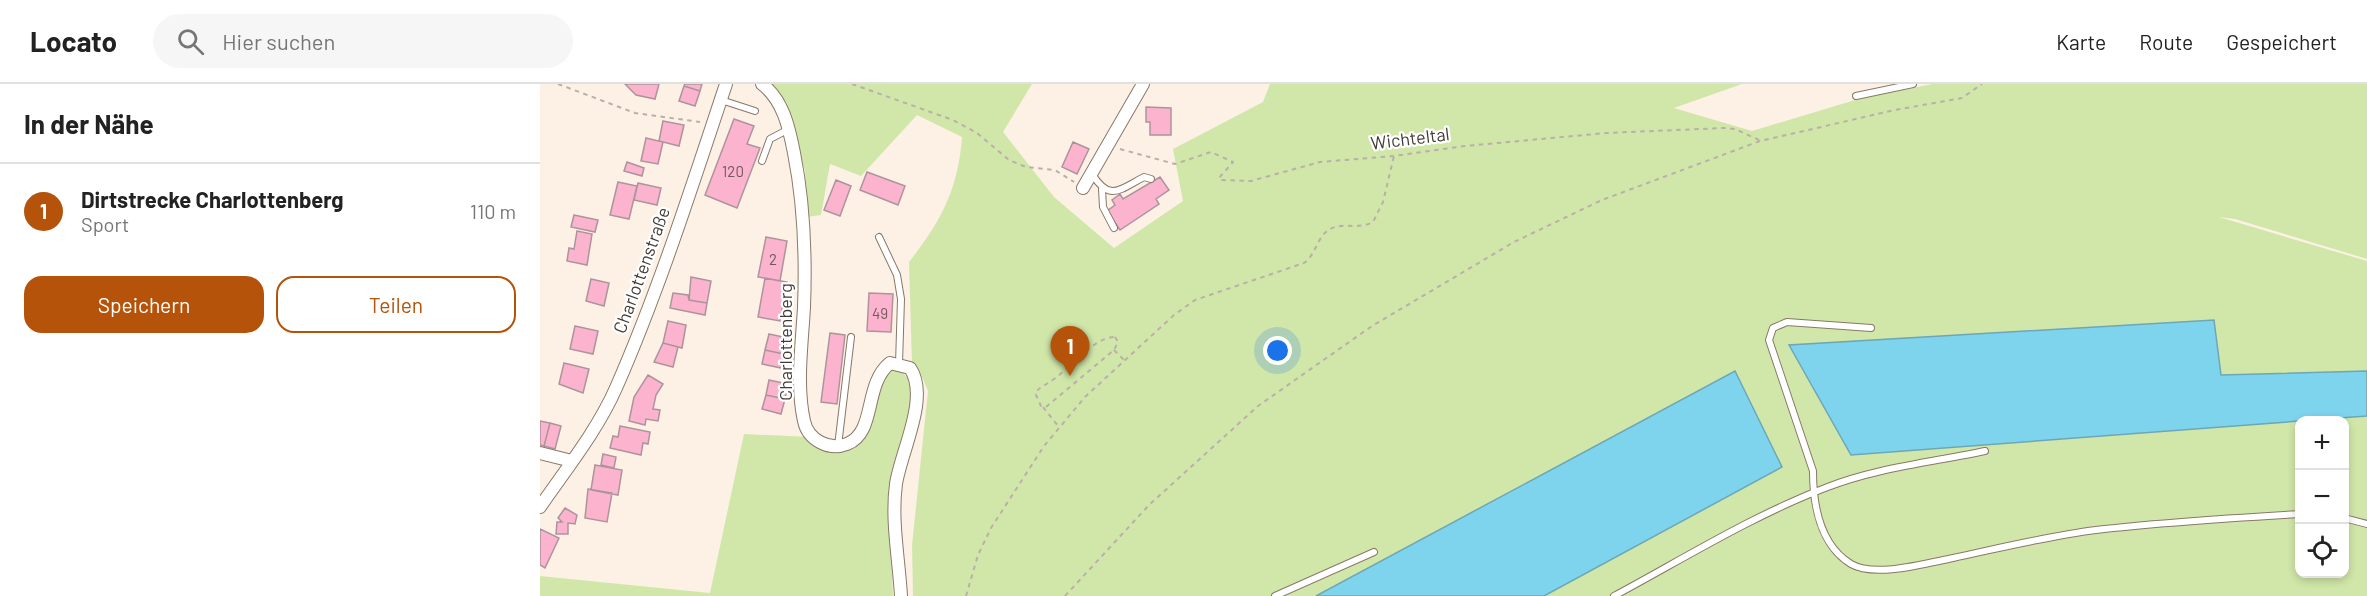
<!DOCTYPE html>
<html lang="de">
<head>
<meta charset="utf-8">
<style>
  :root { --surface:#fff; --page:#f6f6f6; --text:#222; --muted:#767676; --line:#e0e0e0; --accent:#b45309 }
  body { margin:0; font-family:Barlow,sans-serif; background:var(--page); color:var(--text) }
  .controls { position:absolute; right:18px; bottom:18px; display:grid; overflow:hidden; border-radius:12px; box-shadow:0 3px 9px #0003 }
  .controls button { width:54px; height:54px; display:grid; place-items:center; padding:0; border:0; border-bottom:2px solid var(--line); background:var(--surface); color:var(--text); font:30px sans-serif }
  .you { position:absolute; left:738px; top:267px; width:21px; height:21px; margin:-15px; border:4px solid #fff; border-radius:50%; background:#1a73e8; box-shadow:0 0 0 9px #1a73e833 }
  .badge { display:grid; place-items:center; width:39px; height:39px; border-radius:50%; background:var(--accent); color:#fff; font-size:20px; font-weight:700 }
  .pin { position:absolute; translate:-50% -50px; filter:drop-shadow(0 2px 3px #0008) }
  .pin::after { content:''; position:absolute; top:32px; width:21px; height:18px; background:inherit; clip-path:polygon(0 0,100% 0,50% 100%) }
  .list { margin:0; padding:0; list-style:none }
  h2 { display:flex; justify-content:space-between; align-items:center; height:78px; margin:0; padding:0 24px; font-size:26px }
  h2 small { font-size:20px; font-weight:400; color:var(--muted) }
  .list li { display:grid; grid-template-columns:39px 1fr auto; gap:18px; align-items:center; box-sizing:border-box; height:96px; padding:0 24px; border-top:2px solid var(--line) }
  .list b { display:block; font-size:22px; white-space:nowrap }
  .list p { margin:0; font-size:20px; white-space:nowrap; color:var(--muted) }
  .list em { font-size:20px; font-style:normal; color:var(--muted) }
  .actions { display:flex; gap:12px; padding:18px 24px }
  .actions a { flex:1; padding:14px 0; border:2px solid var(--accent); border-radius:18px; text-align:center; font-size:21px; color:var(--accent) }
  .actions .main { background:var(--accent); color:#fff }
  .icon { flex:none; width:33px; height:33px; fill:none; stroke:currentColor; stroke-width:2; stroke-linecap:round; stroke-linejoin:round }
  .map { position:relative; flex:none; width:1827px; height:512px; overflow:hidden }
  header { display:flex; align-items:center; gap:36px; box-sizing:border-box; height:84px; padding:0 30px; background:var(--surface); border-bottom:2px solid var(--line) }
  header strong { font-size:28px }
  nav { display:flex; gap:33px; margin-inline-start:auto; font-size:21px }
  .search { width:420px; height:54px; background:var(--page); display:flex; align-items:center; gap:15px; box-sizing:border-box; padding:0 21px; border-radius:33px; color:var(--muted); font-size:22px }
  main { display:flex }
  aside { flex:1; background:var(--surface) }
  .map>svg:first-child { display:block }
  .green { fill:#d1e7a9; fill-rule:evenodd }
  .water { fill:#7fd4ed; stroke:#6da6b6; stroke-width:1.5 }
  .building { fill:#fcb3cd; stroke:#ad949c; stroke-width:1.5 }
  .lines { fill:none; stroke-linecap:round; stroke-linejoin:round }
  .service-casing { stroke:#887867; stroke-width:8 }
  .minor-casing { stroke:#887867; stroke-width:14 }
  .path { stroke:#bab0a7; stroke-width:2; stroke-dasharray:4.5 4.5; stroke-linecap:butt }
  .service { stroke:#fff; stroke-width:6 }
  .minor { stroke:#fff; stroke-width:12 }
  .labels { text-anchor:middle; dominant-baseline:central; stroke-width:4.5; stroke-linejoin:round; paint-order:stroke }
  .number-label { font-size:15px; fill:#70595a }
  .street-label { font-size:18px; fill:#423b34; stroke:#fff }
</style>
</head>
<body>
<header>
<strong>Locato</strong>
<div class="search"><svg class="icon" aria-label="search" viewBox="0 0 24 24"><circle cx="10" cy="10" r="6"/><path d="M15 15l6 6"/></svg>Hier suchen</div>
<nav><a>Karte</a><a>Route</a><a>Gespeichert</a></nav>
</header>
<main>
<aside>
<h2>In der Nähe<small></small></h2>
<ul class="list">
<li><span class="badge">1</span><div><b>Dirtstrecke Charlottenberg</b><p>Sport</p></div><em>110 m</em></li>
</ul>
<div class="actions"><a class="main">Speichern</a><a>Teilen</a></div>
</aside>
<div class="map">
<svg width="1827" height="512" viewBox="0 0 1827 512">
  <rect width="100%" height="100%" fill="#fdf1e6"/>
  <path class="green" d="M226,0H492L463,48L514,113L574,164L643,117L633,65L723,18L730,0H1202L1134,24L1212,47L1315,16L1392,0H1827V175L1695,135L1679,133L1827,177V512H373L372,461L388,307L382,293L372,281L369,178C401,137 418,106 422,53L377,31L321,92L290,80L281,131L267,133L265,86L254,57L247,19ZM1760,336H1804V490H1760Z
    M355,284L362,287L374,302L351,463L353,512H0V492L170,509L204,350L270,353L281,360L316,357L342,291Z"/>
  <path class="water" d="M1674,236L1681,291L1827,287V332L1311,371L1249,261Z
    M1195,287L1242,383L1004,512H776Z"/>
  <path class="building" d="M85,0H119L115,15L96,11Z
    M145,0H162L160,7L144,2Z
    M144,2L160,7L155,22L139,17Z
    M606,23L631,24V51H610V38H606Z
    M194,35L214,42L207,60L220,64L197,124L165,111Z
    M123,37L144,41L139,62L119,57Z
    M106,54L123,58L118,80L101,77Z
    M533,58L549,65L537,90L522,83Z
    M87,78L104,84L102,92L84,87Z
    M327,88L365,102L358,121L320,106Z
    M620,93L629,106L616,115L619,120L580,146L567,127L575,121L572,116L580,110L583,115Z
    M296,96L311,102L300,132L284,126Z
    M78,98L97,102L89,135L70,131Z
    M98,99L121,104L117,121L94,116Z
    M34,131L58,136L55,148L31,143Z
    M37,147L52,150L47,181L27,177L29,164L34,165Z
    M226,153L247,157L240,197L218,193Z
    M151,193L171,197L167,219L149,216Z
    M225,194L247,198L240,237L218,233Z
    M51,195L69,199L64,222L46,217Z
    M133,209L148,211L149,216L167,219L165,231L130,224Z
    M329,209L353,210L351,248L327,247Z
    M128,237L146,241L142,264L123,259Z
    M35,242L58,247L53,270L30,265Z
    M290,249L305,251L297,320L281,318Z
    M229,250L248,254L244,270L225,266Z
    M123,259L138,263L133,283L114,278Z
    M225,266L244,270L241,284L222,280Z
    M24,279L49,285L43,309L19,300Z
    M108,291L123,300L116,311L113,325L120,326L118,337L106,335L105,341L89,337L94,313Z
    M229,296L248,300L245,315L226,311Z
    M226,311L245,315L241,330L222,325Z
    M0,337L10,339L4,362L0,361Z
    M10,339L21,342L15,365L4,362Z
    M80,342L110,348L108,360L103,359L101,371L70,364L73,352L78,353Z
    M63,370L76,373L74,384L61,381Z
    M55,381L82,386L78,411L51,406Z
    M48,405L72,409L67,438L45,434Z
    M25,424L37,431L35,440L28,439V450H16L17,438H22L18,434Z
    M0,445L19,454L5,484L0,481Z"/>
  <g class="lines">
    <g class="service-casing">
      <path id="service" d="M1316,12L1373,0
        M181,16L215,27
        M222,77L230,55L249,45
        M552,90C570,118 579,106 604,93L611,95
        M562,105L563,123L574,144
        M339,153L357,191L361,215L359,280
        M1331,244L1247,238L1233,244L1229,256L1273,387C1273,420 1280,461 1311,480C1335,494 1387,479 1413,474C1460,464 1508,452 1556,446C1623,438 1692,434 1760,430
        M298,362L311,253
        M1804,434L1827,440
        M735,512L834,468
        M1074,512C1143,475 1212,432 1285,404C1335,384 1393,378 1445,367"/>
    </g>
    <g class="minor-casing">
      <path id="minor" d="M222,0C243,16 249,43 254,69C264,119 266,171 264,223C262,260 256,301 264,337C268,356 289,367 307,360C337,348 323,301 350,279L370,284C390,313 361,367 356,400C351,436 359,476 361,512
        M543,104L603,0
        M0,369L32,377
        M0,423C26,385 57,347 76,304C119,206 152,102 186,0"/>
    </g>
    <path class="path" d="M18,0L95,29L160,38
      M312,0L413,36L437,49L469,76L486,83L515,86L534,98
      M580,65L635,80L671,68L693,78L679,94L680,96L711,97L780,78L854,72L925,62L1066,49L1184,44L1195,45L1219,56
      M575,253L578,258L574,266L506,323L501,322L495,309C501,302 506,301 514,295C531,283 552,254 575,253Z
      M574,266L585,277
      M503,323L519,343
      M426,512L438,471L451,444L504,362L545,313L634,231L655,216L764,179C776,171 777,152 790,145C803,138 818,146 833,138L843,118L854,72
      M525,512L609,421L718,322L832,242L974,158L1062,116L1220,57L1355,26L1422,14L1442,0"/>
    <use href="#service" class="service"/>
    <use href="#minor" class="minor"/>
  </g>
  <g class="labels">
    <g class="number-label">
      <text x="193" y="87">120</text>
      <text x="233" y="175">2</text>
      <text x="340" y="229">49</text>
    </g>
    <g class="street-label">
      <text transform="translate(870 54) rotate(-7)">Wichteltal</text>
      <text transform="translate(101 186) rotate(-70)">Charlottenstraße</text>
      <text transform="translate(245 258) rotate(-90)">Charlottenberg</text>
    </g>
  </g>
</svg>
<div class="controls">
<button>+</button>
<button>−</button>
<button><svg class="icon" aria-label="locate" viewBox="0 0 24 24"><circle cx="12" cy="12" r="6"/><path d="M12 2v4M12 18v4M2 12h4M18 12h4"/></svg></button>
</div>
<div class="you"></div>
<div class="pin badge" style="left:530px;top:292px">1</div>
</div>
</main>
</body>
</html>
